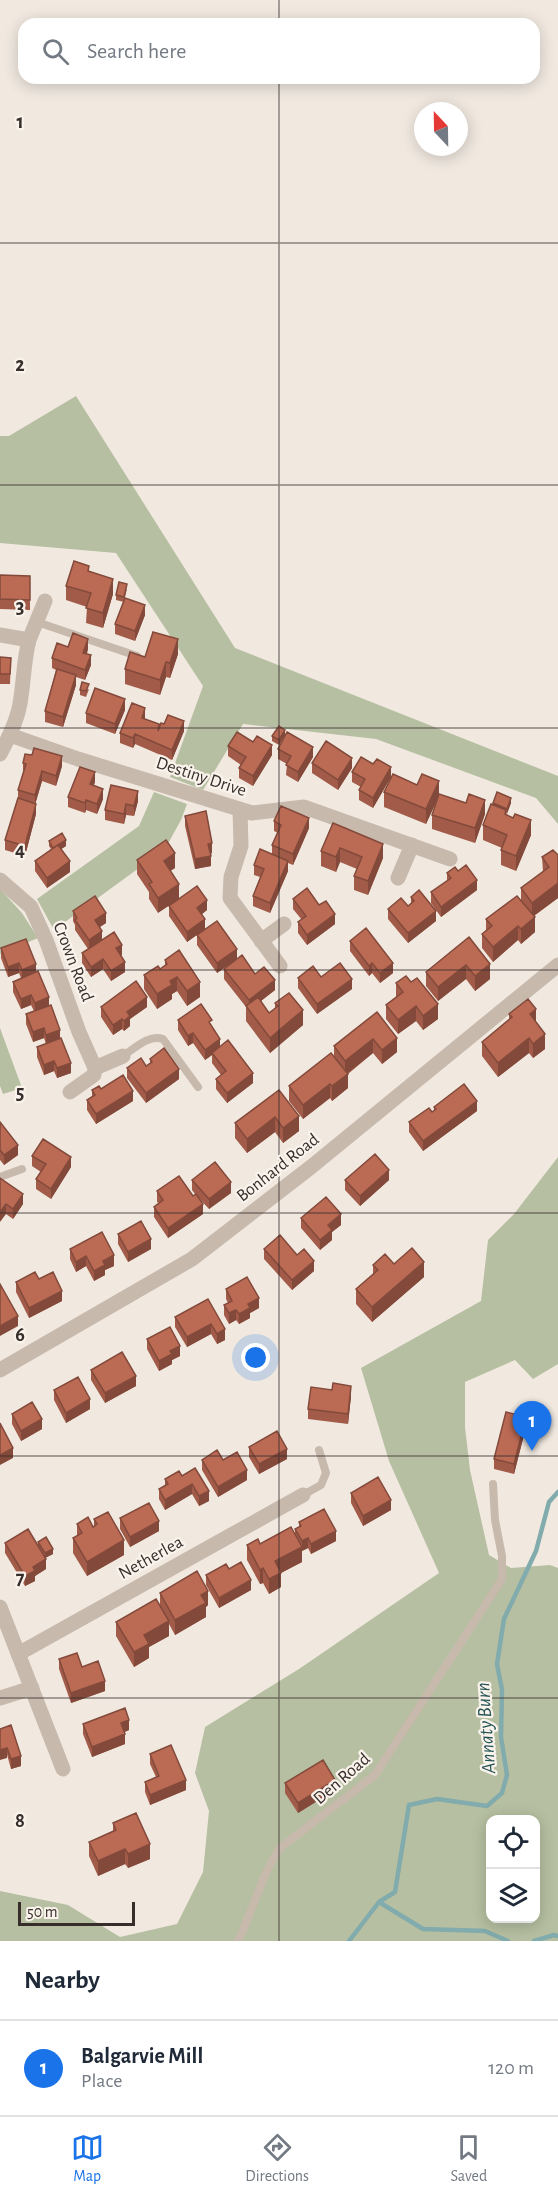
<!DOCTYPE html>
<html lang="en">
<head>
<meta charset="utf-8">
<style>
  :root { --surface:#fff; --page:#f2f2f3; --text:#1f2937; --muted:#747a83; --line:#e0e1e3; --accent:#1a73e8 }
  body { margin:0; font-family:"Alegreya Sans",sans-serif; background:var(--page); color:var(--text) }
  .controls { position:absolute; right:18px; bottom:18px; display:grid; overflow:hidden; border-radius:12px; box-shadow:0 3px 15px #0003 }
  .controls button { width:54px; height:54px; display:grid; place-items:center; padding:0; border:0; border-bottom:2px solid var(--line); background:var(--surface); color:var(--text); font:30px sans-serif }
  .compass { position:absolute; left:414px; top:102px; width:54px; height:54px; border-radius:50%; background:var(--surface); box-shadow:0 3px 15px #0003; rotate:338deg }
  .scale { position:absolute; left:18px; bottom:15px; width:117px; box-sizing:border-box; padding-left:6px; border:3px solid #372e2b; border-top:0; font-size:16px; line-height:21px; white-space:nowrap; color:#372e2b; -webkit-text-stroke:4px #f9f3ec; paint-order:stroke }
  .you { position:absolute; left:256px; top:1358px; width:21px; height:21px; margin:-15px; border:4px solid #fff; border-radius:50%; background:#1a73e8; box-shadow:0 0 0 9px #1a73e833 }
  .badge { display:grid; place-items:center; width:39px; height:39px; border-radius:50%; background:var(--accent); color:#fff; font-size:20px; font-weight:700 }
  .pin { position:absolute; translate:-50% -50px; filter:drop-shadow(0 2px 3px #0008) }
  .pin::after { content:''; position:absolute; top:32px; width:21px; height:18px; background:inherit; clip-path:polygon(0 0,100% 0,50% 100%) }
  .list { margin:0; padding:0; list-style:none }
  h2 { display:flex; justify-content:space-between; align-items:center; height:78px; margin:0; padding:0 24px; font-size:26px }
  h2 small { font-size:20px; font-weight:400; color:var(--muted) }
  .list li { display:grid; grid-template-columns:39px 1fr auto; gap:18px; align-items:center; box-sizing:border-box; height:96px; padding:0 24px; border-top:2px solid var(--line) }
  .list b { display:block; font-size:22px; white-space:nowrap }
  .list p { margin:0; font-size:20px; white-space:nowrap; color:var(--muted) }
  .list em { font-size:20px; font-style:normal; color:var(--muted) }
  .icon { flex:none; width:33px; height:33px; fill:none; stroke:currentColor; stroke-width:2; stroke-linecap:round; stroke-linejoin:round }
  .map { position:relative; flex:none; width:558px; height:1941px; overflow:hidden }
  .search { position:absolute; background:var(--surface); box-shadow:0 3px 15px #0003; left:18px; right:18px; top:18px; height:66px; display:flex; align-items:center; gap:15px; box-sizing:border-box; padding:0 21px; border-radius:18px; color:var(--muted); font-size:22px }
  .sheet { height:174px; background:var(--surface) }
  nav { display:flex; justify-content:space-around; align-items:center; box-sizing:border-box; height:84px; border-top:2px solid var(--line); background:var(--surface); font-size:16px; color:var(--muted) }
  nav a { display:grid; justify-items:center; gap:3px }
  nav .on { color:var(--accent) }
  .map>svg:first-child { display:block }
  .green { fill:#b6bfa1; fill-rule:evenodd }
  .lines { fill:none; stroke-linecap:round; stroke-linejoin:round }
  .stream { stroke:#81abac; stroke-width:4.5 }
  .service { stroke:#c8b9ad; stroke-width:8 }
  .minor { stroke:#c8b9ad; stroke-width:15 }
  .wall { fill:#a15b48 }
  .shaded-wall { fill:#834a3b }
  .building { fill:#bb6a54; stroke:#834a3b; stroke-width:1.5 }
  .grid { fill:none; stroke:#372e2b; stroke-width:1.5; stroke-opacity:0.55 }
  .labels { text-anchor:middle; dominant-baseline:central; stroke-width:4.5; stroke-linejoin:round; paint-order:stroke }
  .street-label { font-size:18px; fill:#372e2b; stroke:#f9f3ec }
  .water-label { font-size:20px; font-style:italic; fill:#245355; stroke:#f9f3ec }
  .grid-label { font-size:20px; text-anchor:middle; font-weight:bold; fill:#372e2b; stroke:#f9f3ec; stroke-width:4.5; stroke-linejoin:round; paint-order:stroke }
</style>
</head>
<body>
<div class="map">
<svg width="558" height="1941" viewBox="0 0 558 1941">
  <rect width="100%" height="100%" fill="#f1e9e0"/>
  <path class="green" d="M76,396L235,648L558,776V824L536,798L376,739L243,724L203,790L170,777L203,686L116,553L0,543V436H9Z
    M154,792L187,804L181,820L165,849L54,930L37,899L139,826Z
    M0,889L22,913L38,938L0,954Z
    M0,1028L22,1088L3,1094L0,1086Z
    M558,1157V1364L533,1379L515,1360L465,1382V1427L470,1470L489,1555L511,1568L550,1565L558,1568V1941H0V1891L68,1905L120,1937L177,1924L203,1872L209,1811L195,1773L205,1727L299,1669L439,1573L389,1461L361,1368L481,1301L488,1240L514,1214ZM490,1820H536V1918H490Z"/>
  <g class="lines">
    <path class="stream" d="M379,1902L423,1929L485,1931L508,1941
      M349,1941L379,1902L395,1892L409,1805L437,1799L487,1806L502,1793L507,1775L501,1737L502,1690L497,1664L504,1619L536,1551L549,1502L558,1492
      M534,1941L554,1935L558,1936"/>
    <path class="service" d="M37,622L137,656
      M123,1056C135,1048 149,1034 163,1039L198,1087
      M0,1177L22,1169
      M303,1495L321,1485L326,1473L319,1450
      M238,1941C253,1910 261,1876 280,1848L375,1775L502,1579V1556L495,1520L493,1484"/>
    <path class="minor" d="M0,635L29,640L45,601
      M10,735L78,759L252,813L304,807L450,859
      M0,754C9,737 19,717 21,697C24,677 24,659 29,640
      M240,810L241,846L231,877L230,898L280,966
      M398,878L412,845
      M0,880L31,907L46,940L79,1032L95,1068
      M261,941L284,924
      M70,1092L94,1075L95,1068L123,1056
      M0,1370L192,1259L311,1167L558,965
      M0,1607L63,1769
      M18,1654L303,1495
      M0,1698L32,1688"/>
  </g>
  <path class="wall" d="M89,572L113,594L103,628L86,623L87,607L66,600V586Z
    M0,575L30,576V610L0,609Z
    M127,589L124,601L145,615L135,641L115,634V624L124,602L116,600V595Z
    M68,647L88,649L87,654L91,665L85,680L76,677V685L63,727L45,722V711L56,670L52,668V658Z
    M178,654L170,678L166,677L160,695L125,684V669L145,657Z
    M0,657L11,658L10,684H0Z
    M89,689L86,697L80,695V690Z
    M125,710L115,734L86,723V713Z
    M145,718V719L159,728L164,724L184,731L172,760L135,744L133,748L120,743V733Z
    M285,735L279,745L272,741V736Z
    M253,742L272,755L253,786L239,778V768L241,765L228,756V746Z
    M278,749L313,757L298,782L286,775L287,764L278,759Z
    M23,763L62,766L56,786L42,781L35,804L36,814L25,856L5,850V840L18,799V790L23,773Z
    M312,763L352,768L338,790L312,773Z
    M373,764L391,777L373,808L359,800V790L361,787L352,782V772Z
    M95,782L94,785L103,799L97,814L86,810L85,813L68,807V797Z
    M384,792L439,795L485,814L475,843L432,829V815L438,797L426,824L384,807Z
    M138,801L134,816L126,815L124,824L105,820V810Z
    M493,803H511L506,815L531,835L516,871L501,865V850L502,848L483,840V825L493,805Z
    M185,816L212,853L210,854L211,866L195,869L185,826Z
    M274,821L309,828L293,865L288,863V871L270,913L253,906V896L260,877L254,875V865L272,854V845L278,833L274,831Z
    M333,823L383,858L368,895L354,890V876L357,869L340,862L336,872L321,866V851Z
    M49,841L66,846L61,849L70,872L47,888L35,871V861L51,849L49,846Z
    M557,856L558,898L534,916L535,932L521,944L518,940L493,962L482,948V934L486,930V919L521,900V888L543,872L542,857Z
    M137,860L175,868L170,871L158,913L149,899V892L137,874Z
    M458,871L477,890L441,917L431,903V892L447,881V873Z
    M411,897L436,921L408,943L388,919V909L408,906L411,904Z
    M293,899L319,905L335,924L307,945L298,933V922L302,920L293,909Z
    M169,906L207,910L202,914L205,929L237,959L217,973L197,945V935L187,942L169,916Z
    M73,911L106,923L100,927L102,940L122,955H121L125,972L111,981L103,969L91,977L82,963V953L88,949L75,930V925L73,921Z
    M469,937L490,979L475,991L466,979L438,1001L426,986V972Z
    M350,941L393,973L380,983L372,973L369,976L350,951Z
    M1,948L36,972L60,1038L71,1073L57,1078L54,1071L44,1075L37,1057V1047L46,1044L44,1038L33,1042L26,1024V1014L34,1011L31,1005L21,1009L13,992V982L21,978L19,973L8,977L1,958Z
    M165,960L200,997L187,1006L177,991L172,994V999L157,1009L144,989V975L160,969L165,965Z
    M224,969L255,974L275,990L261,1001L269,1013L275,1008V1003L303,1025L270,1053L246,1021V1007L224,979Z
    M321,977L352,989L317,1014L298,988V978Z
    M396,983L438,1019L423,1030L416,1021L398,1034L386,1019V1005L396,997Z
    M101,1007H147L130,1019V1026L124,1031L122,1029L113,1035L101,1017Z
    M377,1012L397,1052L382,1064L373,1053L348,1074V1088L332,1101L330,1098L303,1119L289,1101V1086L334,1056V1046Z
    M509,1014L536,1022L545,1049L533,1058L529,1053L498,1077L482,1056V1042L509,1020Z
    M178,1020L212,1027L220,1046L253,1083L227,1103L216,1089V1079L221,1075L212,1063V1055L205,1060L193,1043L188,1046L178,1030Z
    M150,1059L179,1079L146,1103L127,1078V1068L146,1066L150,1064Z
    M101,1089L133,1101L96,1124L87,1110V1100L92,1097V1090Z
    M279,1090L299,1131L283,1143L275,1132L247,1153L235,1138V1123Z
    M434,1107L477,1111L423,1151L409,1132V1122L432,1112L434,1111Z
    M0,1122L18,1155L4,1165L0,1160Z
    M32,1156L71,1167L51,1199L36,1189V1179L41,1172L32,1166Z
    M0,1178L23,1204L13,1219L6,1214Z
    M192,1180L231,1193L209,1209L197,1196L203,1214L168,1238L154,1217V1207L159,1203L157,1202V1191L193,1196L195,1194L192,1190Z
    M345,1180H389L360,1206L345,1190Z
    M301,1218L341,1225L332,1232V1240L320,1250L301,1228Z
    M118,1234L151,1249L128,1262L118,1244Z
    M70,1249L114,1266L105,1270V1275L94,1281L86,1266L76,1272L70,1259Z
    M264,1249L297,1255L314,1271L292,1290L264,1259Z
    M394,1264L424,1277L372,1322L356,1304V1289L373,1275V1265Z
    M39,1279L62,1301L29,1318L16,1292V1282Z
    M226,1289L259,1308L250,1313V1318L239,1324L236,1320L229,1324L224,1315V1305L228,1303L226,1299Z
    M208,1299L225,1340L217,1344L211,1334L187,1347L175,1327V1317Z
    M147,1339L180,1356L172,1360V1364L159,1371L147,1349Z
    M91,1370L136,1386L105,1403L91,1380Z
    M54,1390L90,1409L66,1423L54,1400Z
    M351,1396L348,1424L308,1419V1409Z
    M12,1414L42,1429L21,1441L12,1424Z
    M526,1427L514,1474L494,1469V1459Z
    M249,1447L287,1459L259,1474L249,1457Z
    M202,1460L247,1480L218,1497L202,1470Z
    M195,1468L209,1501L199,1506L192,1494L165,1510L159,1499V1489L165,1485V1479L182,1476Z
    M351,1493L391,1510L363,1526L351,1503Z
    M120,1518L159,1531L130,1547L120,1529Z
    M94,1519L124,1555L87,1576L73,1553V1538L77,1536V1524L93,1527L94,1526Z
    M299,1522L336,1541L311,1554L308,1548L302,1551V1562L281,1573V1587L269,1594L263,1583L260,1584L247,1560V1545L260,1544L295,1536V1529L299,1527Z
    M38,1542L53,1554L45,1558L46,1569L35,1576V1581L25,1586L5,1553V1543L38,1546Z
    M229,1569L251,1590L219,1608L206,1585V1575Z
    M160,1593L208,1605L206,1607V1617L175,1635L169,1624V1636L149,1647V1658L134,1667L116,1636V1622L160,1605Z
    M59,1659L82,1667L105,1691L71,1703L59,1669Z
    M83,1724L129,1730L125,1732V1744L92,1757L83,1734Z
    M0,1729L21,1766L11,1769Z
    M150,1754L186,1790L150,1805L145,1792V1782L156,1777L150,1764Z
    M285,1783L335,1790L298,1813L285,1793Z
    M113,1823L150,1859L128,1868L125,1864L98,1876L89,1856V1842L113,1831Z"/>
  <path class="shaded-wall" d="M113,579V594L103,628V613Z
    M145,605V615L135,641V631Z
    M88,639V649L83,663V653Z
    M178,639V654L170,678V663Z
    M91,655V665L85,680V670Z
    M166,662V677L160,695V680Z
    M76,675V685L63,727V717Z
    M125,699V710L115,734V724Z
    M145,708V718L142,728V718Z
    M184,721V731L172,760V750Z
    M285,730V735L279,745V740Z
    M135,734V744L133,748V738Z
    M272,745V755L253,786V776Z
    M313,747V757L298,782V772Z
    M62,756V766L56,786V776Z
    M352,758V768L338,790V780Z
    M391,767V777L373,808V798Z
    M42,771V781L35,805V795Z
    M95,772V782L90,794V784Z
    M439,781V796L426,824V809Z
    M103,789V799L97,814V804Z
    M138,791V801L134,816V806Z
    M511,798V803L507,814V809Z
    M86,800V810L85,813V803Z
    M485,800V814L475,843V828Z
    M36,804V814L25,856V846Z
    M126,804V815L124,824V814Z
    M309,818V828L293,865V854Z
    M531,820V835L516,871V856Z
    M66,840V846L54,854V848Z
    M212,843V853L208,854V844Z
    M383,844V858L368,895V881Z
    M340,848V862L336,872V857Z
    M175,853V868L164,875V861Z
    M211,856V866L195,869V859Z
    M70,861V872L47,888V878Z
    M288,861V871L270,913V903Z
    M477,880V890L441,917V907Z
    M558,883V898L532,917V903Z
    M179,884V899L158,913V898Z
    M207,900V910L197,918V908Z
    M436,911V921L408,943V933Z
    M106,913V923L95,930V920Z
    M335,914V924L307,945V935Z
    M535,917V932L521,944V929Z
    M205,919V929L187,942V932Z
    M518,926V940L493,962V947Z
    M102,931V941L89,950V940Z
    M122,945V955L116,958V948Z
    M237,949V959L217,973V963Z
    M103,959V969L91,977V967Z
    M125,962V972L111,981V971Z
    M19,963V973L8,977V967Z
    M372,963V973L369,976V966Z
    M393,963V973L380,983V973Z
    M36,964V974L22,980V970Z
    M490,964V979L475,991V976Z
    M466,965V979L438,1001V987Z
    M177,977V991L172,994V999L157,1009V994L170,981Z
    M352,979V989L317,1014V1004Z
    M275,980V990L249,1010V1000Z
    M200,982V997L187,1006V991Z
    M31,995V1005L21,1009V999Z
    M49,997V1007L35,1013V1003Z
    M147,997V1007L130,1019V1026L124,1031V1021L127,1012Z
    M438,1004V1019L423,1030V1016Z
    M416,1006V1021L398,1034V1020Z
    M536,1009V1024L530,1014Z
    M303,1010V1025L270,1053V1038Z
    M122,1019V1029L113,1035V1025Z
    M44,1028V1038L33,1042V1032Z
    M60,1030V1040L46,1045V1035Z
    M193,1033V1043L188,1046V1036Z
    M545,1034V1049L533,1058V1044Z
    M397,1038V1052L382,1064V1050Z
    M529,1038V1053L498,1077V1063Z
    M220,1039V1049L212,1053V1055L205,1060V1050Z
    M373,1039V1053L345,1075V1061Z
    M54,1061V1071L44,1075V1065Z
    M71,1063V1073L57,1078V1068Z
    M179,1069V1079L146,1103V1093Z
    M253,1073V1083L227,1103V1093Z
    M348,1074V1088L332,1101V1086Z
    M330,1084V1098L303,1119V1105Z
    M133,1091V1101L96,1124V1114Z
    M477,1101V1111L423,1151V1141Z
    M299,1116V1131L283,1143V1128Z
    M275,1117V1132L247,1153V1139Z
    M18,1145V1155L4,1165V1155Z
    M71,1157V1167L51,1199V1189Z
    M389,1170V1180L360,1206V1196Z
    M231,1182V1193L209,1209V1199Z
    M23,1194V1204L13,1219V1209Z
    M6,1204V1214L0,1222V1212Z
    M203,1204V1214L168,1238V1228Z
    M341,1214V1225L332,1232V1240L320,1250V1240L328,1225Z
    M151,1239V1249L128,1262V1252Z
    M114,1255V1266L105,1270V1275L94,1281V1271L103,1261Z
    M86,1256V1266L76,1272V1262Z
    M314,1261V1271L292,1290V1280Z
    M424,1262V1277L372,1322V1307Z
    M62,1291V1301L29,1318V1308Z
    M259,1298V1308L250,1313V1318L239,1324V1314L248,1304Z
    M236,1310V1320L229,1324V1313Z
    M18,1316V1326L0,1336V1326Z
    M211,1324V1334L187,1347V1337Z
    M225,1329V1340L217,1344V1334Z
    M180,1346V1356L172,1360V1364L159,1371V1361L170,1351Z
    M136,1376V1386L105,1403V1393Z
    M351,1386V1396L348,1424V1414Z
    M90,1399V1409L66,1423V1413Z
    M526,1417V1427L514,1474V1464Z
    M42,1419V1429L21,1441V1431Z
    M13,1448V1458L0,1465V1455Z
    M287,1449V1459L259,1474V1464Z
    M247,1470V1480L218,1497V1487Z
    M192,1484V1494L165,1510V1500Z
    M209,1491V1501L199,1506V1496Z
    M391,1500V1510L363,1526V1516Z
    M159,1521V1531L130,1547V1537Z
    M336,1531V1541L311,1554V1544Z
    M308,1538V1548L302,1551V1541Z
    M124,1540V1555L87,1576V1562Z
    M302,1547V1562L275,1576V1561Z
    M53,1549V1554L45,1558V1553Z
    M46,1559V1569L35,1576V1581L25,1586V1576L33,1567Z
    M263,1568V1583L260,1584V1570Z
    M281,1573V1587L269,1594V1579Z
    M251,1580V1590L219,1608V1598Z
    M208,1591V1605L206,1607V1617L175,1635V1620L201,1595Z
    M169,1621V1636L149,1647V1658L134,1667V1652L144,1635Z
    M105,1681V1691L71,1703V1693Z
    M129,1720V1730L121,1733V1723Z
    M125,1734V1744L92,1757V1747Z
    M7,1748V1758L0,1760V1750Z
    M21,1756V1766L11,1769V1759Z
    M186,1780V1790L150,1805V1795Z
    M335,1780V1790L298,1813V1803Z
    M150,1844V1859L128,1868V1854Z
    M125,1849V1864L98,1876V1861Z"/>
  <path class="building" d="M74,561L89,566L88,571L113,579L103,613L86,608L91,593L66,586Z
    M0,575L30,576V600L0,599Z
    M119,582L127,584L124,597L116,595Z
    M125,598L145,605L135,631L115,624Z
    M153,632L178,639L170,663L166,662L160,680L125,669L130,652L145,657Z
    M73,633L88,639L83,653L91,655L85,670L52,658L57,643L68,647Z
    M0,657L11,658L10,674H0Z
    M57,669L76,675L63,717L45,711Z
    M82,682L89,684L86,691L80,690Z
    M95,688L125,699L115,724L86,713Z
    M132,703L145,708L142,718L159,724L158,731L161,723L164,724L168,715L184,721L172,750L135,734L133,738L120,733Z
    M279,726L285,730L279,740L272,736Z
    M237,732L253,742L257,736L272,745L253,776L239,768L246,757L228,746Z
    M287,732L313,747L298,772L286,765L291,756L278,749Z
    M326,741L352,758L338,780L312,763Z
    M34,748L62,756L56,776L42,771L35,795L18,790L26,764L23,763L25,754L32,755Z
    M361,757L373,764L377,759L391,767L373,798L359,790L365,779L352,772Z
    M80,767L95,772L90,784L103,789L97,804L86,800L85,803L68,797Z
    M393,774L417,785L422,774L439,781L426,809L384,792Z
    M111,785L138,791L134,806L126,804L124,814L105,810Z
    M497,792L511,798L507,809L493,803Z
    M439,794L466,803L469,794L485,800L475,828L432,815Z
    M18,798L36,804L25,846L5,840Z
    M491,804L506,810L505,814L513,818L515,814L531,820L516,856L501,850L507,835L483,825Z
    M281,806L309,818L293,854L272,845L281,825L274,821Z
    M206,811L212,843L208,844L211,856L195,859L185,816Z
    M333,823L383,844L368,881L354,876L362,857L340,848L336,857L321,851Z
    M62,833L66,840L53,848L49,841Z
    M166,840L175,853L164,861L179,884L158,898L149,884L152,882L137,860Z
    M58,845L70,861L47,878L35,861Z
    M260,849L288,861L270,903L253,896L264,869L254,865Z
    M553,850L558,855V883L532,903L521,888L549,867L542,857Z
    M466,865L477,880L441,907L431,892L451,878L447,873L455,867L458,871Z
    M197,886L207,900L197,908L205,919L187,932L169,906Z
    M307,888L319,905L326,901L335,914L307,935L298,922L306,916L293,899Z
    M419,890L436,911L408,933L388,909L401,898L408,906L414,901L411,897Z
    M95,896L106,913L95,920L102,931L89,940L75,920L77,918L73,911Z
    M517,896L535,917L521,929L518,926L493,947L482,934L492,926L486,919Z
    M217,921L237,949L217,963L197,935Z
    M366,928L393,963L380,973L372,963L369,966L350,941Z
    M114,932L122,945L116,948L125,962L111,971L103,959L91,967L82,953Z
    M469,937L490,964L475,976L466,965L438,987L426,972Z
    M26,939L36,964L22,970L19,963L8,967L1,948Z
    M179,950L200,982L187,991L177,977L170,981L172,985L157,994L144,975L158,966L160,969L167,964L165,960Z
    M242,955L255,974L264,967L275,980L249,1000L224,969Z
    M340,963L352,979L317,1004L298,978L313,966L321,977Z
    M38,971L49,997L35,1003L31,995L21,999L13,982Z
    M406,976L411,982L417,978L438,1004L423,1016L416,1006L398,1020L386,1005L403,992L396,983Z
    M136,981L147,997L127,1012L130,1016L124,1021L122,1019L113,1025L101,1007Z
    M289,993L303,1010L270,1038L246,1006L258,997L269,1013L278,1006L275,1003Z
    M528,999L536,1009L530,1014L545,1034L533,1044L529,1038L498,1063L482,1042L512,1017L509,1014Z
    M201,1004L212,1020L209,1022L220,1039L205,1050L193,1033L188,1036L178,1020Z
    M51,1005L60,1030L46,1035L44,1028L33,1032L26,1014Z
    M377,1012L397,1038L382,1050L373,1039L345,1061L334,1046Z
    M61,1038L71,1063L57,1068L54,1061L44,1065L37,1047Z
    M228,1040L253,1073L227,1093L216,1079L226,1071L212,1053Z
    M164,1048L179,1069L146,1093L127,1068L141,1058L146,1066L152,1062L150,1059Z
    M331,1053L348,1074L332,1086L330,1084L303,1105L289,1086Z
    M123,1075L133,1091L96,1114L87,1100L95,1095L92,1090L99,1086L101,1089Z
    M464,1084L477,1101L423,1141L409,1122L429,1108L432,1112L436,1109L434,1107Z
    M279,1090L299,1116L283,1128L275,1117L247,1139L235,1123Z
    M0,1122L18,1145L4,1155L0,1150Z
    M43,1139L71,1157L51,1189L36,1179L46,1164L32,1156Z
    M375,1154L389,1170L360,1196L345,1180Z
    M215,1162L231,1182L209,1199L192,1180Z
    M179,1176L193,1196L196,1194L203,1204L168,1228L154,1207L163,1200L157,1191Z
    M0,1178L23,1194L13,1209L6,1204L0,1212Z
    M326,1197L341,1214L328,1225L332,1230L320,1240L301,1218Z
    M141,1221L151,1239L128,1252L118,1234Z
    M102,1232L114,1255L103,1261L105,1265L94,1271L86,1256L76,1262L70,1249Z
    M280,1235L297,1255L304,1249L314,1261L292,1280L264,1249Z
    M412,1248L424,1262L372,1307L356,1289L378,1270L373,1265L385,1254L394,1264Z
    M35,1272L39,1279L53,1272L62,1291L29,1308L16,1282Z
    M247,1277L259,1298L248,1304L250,1308L239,1314L236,1310L229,1313L224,1305L232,1301L226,1289Z
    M0,1284L18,1316L0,1326Z
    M208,1299L225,1329L217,1334L211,1324L187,1337L175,1317Z
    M170,1327L180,1346L170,1351L172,1354L159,1361L147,1339Z
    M122,1352L136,1376L105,1393L91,1370Z
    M78,1377L90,1399L66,1413L54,1390Z
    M333,1383L351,1386L348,1414L308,1409L311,1387L332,1390Z
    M32,1402L42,1419L21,1431L12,1414Z
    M506,1412L526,1417L514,1464L494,1459Z
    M0,1423L13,1448L0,1455Z
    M277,1431L287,1449L259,1464L249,1447Z
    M217,1450L223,1460L237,1452L247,1470L218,1487L202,1460Z
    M195,1468L209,1491L199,1496L192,1484L165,1500L159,1489L168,1484L165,1479L179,1471L182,1476Z
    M378,1477L391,1500L363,1516L351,1493Z
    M149,1503L159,1521L130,1537L120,1518Z
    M324,1509L336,1531L311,1544L308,1538L302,1541L295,1529L301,1526L299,1522Z
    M108,1512L124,1540L87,1562L73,1538L82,1533L77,1524L88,1517L93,1527L97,1524L94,1519Z
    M291,1527L302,1547L275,1561L281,1573L269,1579L263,1568L260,1570L247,1545L258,1539L260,1544Z
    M28,1529L46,1559L33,1567L35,1571L25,1576L5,1543Z
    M46,1537L53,1549L45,1553L38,1542Z
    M241,1562L251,1580L219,1598L206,1575L226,1564L229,1569Z
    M197,1571L208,1591L201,1595L206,1603L175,1620L160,1593Z
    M156,1599L169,1621L144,1635L149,1644L134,1652L116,1622Z
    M77,1653L82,1667L98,1661L105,1681L71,1693L59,1659Z
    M125,1708L129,1720L121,1723L125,1734L92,1747L83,1724Z
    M11,1725L21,1756L11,1759L7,1748L0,1750V1729Z
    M171,1745L186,1780L150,1795L145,1782L159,1776L150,1754Z
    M323,1760L335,1780L298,1803L285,1783Z
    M136,1813L150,1844L128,1854L125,1849L98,1861L89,1842L116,1830L113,1823Z"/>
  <path class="grid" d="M279,0V24M279,78V1941M0,243H558M0,485H558M0,728H558M0,970H558M0,1213H558M0,1456H558M0,1698H558"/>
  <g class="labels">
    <g class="street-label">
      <text transform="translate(201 777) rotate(18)">Destiny Drive</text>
      <text transform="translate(73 962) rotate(69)">Crown Road</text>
      <text transform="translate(278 1168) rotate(-38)">Bonhard Road</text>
      <text transform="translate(151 1558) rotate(-29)">Netherlea</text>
      <text transform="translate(342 1779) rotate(-41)">Den Road</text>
    </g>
    <g class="water-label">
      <text transform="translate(486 1728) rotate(-94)">Annaty Burn</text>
    </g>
  </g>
  <g class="grid-label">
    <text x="20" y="128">1</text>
    <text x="20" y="371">2</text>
    <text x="20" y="613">3</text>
    <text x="20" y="856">4</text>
    <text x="20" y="1099">5</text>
    <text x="20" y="1341">6</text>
    <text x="20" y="1584">7</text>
    <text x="20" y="1827">8</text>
  </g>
</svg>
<div class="controls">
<button><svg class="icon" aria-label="locate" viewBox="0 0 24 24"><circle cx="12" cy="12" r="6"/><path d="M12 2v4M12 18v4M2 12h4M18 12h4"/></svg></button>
<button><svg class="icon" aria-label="layers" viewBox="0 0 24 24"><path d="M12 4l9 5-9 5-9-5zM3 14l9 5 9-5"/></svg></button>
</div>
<svg class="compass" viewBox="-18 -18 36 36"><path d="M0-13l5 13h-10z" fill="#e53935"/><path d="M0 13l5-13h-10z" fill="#747a83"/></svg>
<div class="scale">50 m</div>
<div class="you"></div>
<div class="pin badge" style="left:532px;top:1451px">1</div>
<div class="search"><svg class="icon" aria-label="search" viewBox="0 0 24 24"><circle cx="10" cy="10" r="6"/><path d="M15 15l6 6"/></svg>Search here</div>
</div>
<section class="sheet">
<h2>Nearby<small></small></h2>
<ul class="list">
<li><span class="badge">1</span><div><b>Balgarvie Mill</b><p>Place</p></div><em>120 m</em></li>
</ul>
</section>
<nav>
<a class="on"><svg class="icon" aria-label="map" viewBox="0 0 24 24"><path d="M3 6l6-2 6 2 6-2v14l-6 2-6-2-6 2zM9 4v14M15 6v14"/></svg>Map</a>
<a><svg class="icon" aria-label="directions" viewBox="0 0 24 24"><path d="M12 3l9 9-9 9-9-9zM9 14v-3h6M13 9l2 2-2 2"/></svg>Directions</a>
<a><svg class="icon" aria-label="saved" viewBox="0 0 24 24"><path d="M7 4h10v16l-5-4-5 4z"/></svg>Saved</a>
</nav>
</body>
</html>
